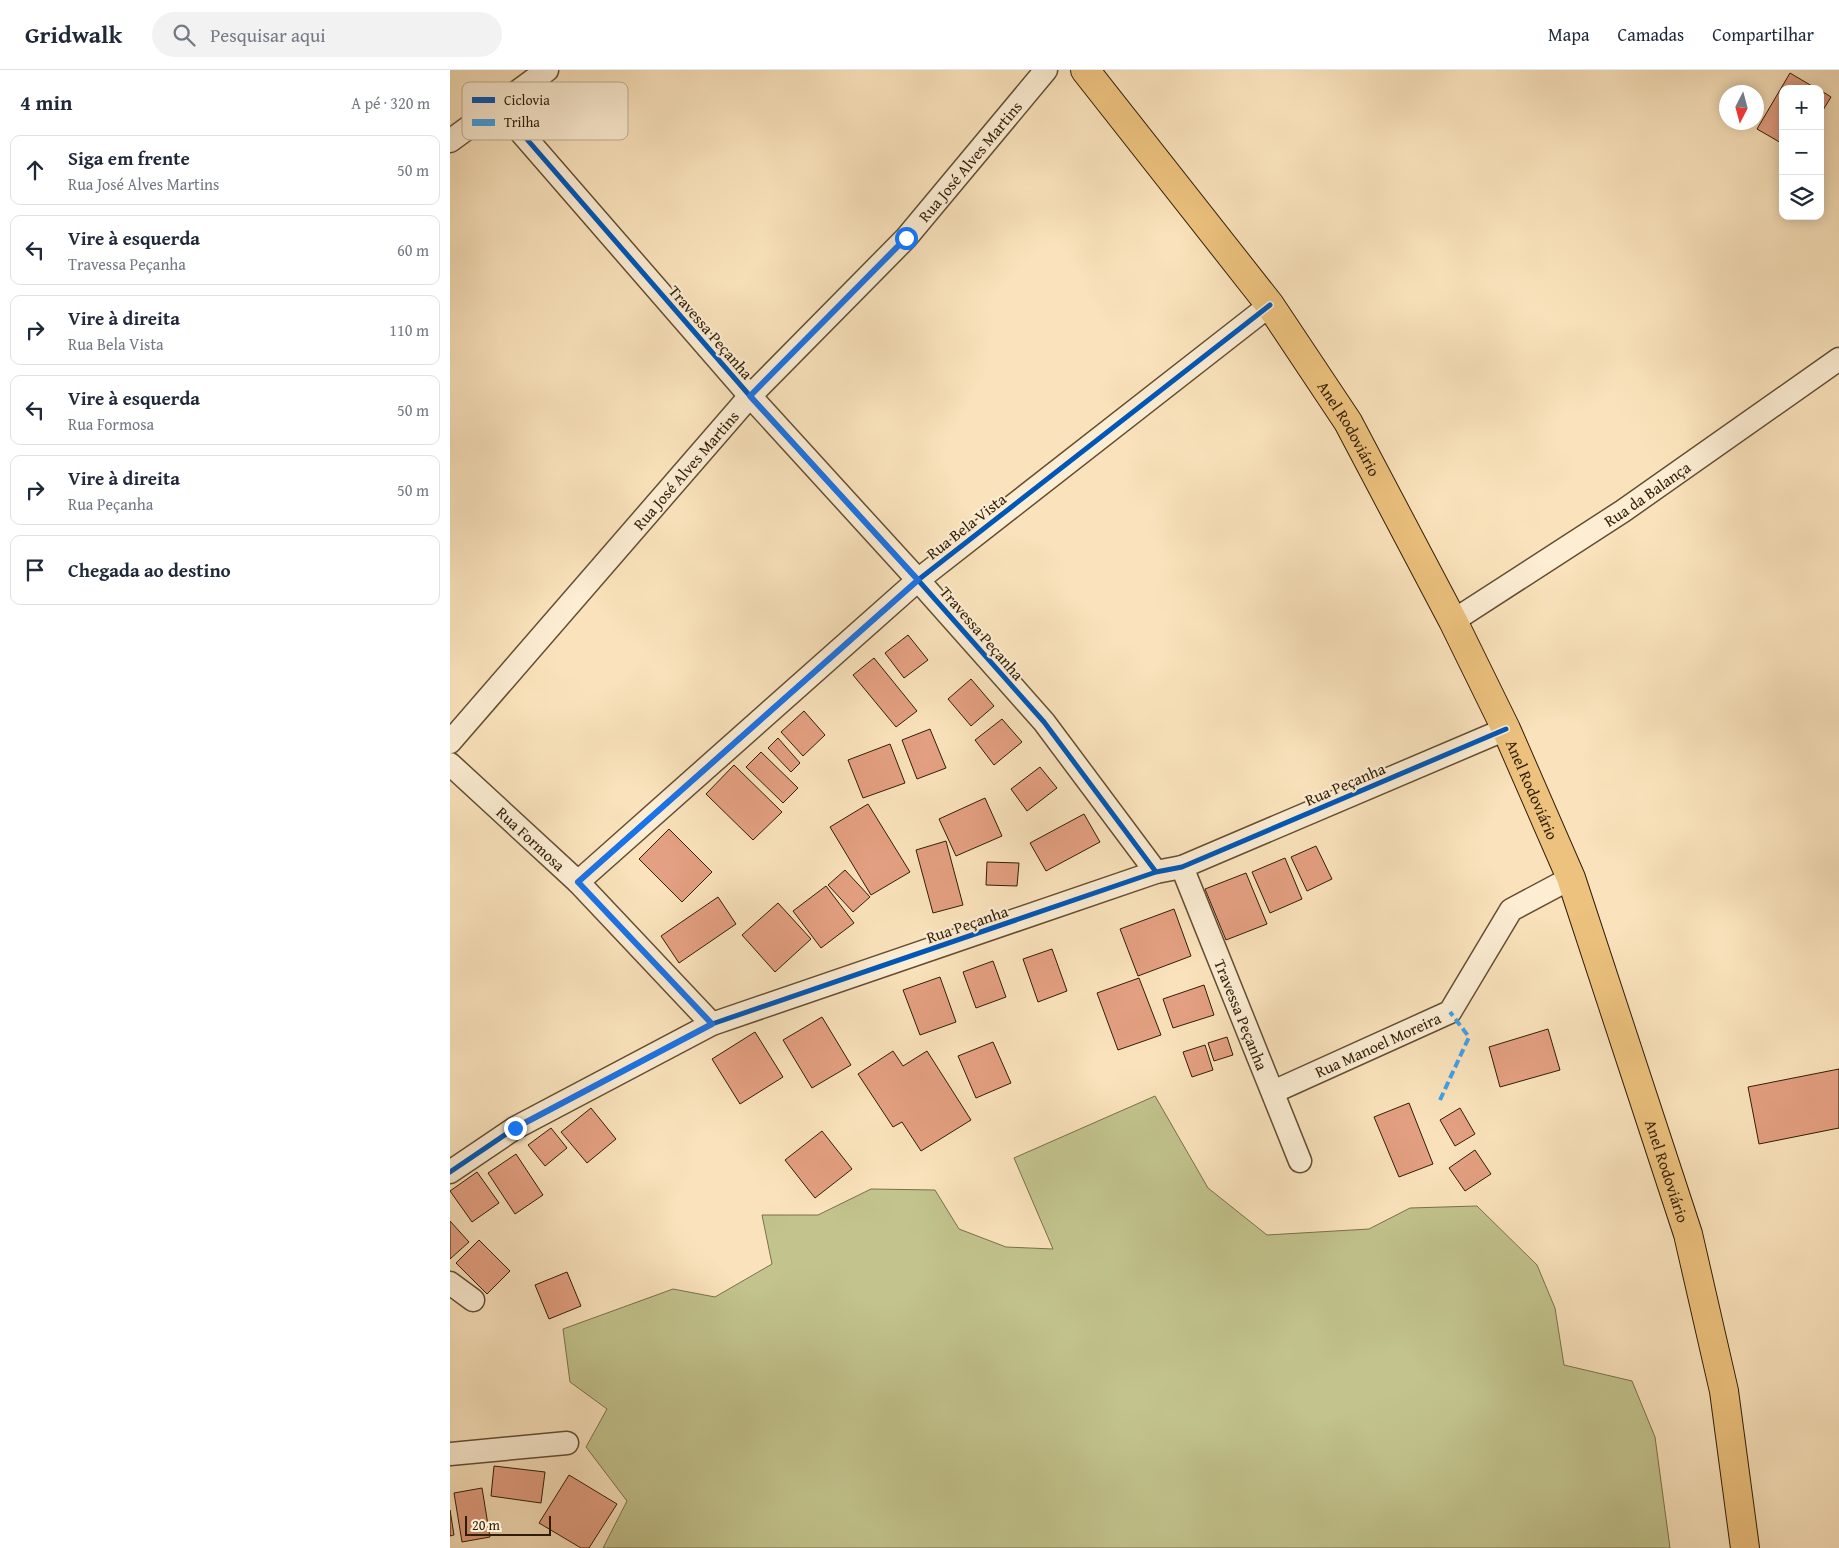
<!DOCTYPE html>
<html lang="pt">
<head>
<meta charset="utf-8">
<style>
  :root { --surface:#fff; --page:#f2f2f3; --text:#1f2937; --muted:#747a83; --line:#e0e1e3 }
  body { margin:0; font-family:"Gentium Book Plus",serif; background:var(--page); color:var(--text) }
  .controls { position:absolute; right:15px; top:15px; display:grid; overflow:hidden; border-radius:10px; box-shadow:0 2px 12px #0003 }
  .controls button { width:45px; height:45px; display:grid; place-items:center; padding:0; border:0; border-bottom:1px solid var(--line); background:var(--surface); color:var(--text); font:25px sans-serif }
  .compass { position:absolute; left:1269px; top:15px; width:45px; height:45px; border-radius:50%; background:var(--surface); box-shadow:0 2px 12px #0003; rotate:186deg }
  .scale { position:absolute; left:15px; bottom:12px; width:86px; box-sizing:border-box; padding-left:5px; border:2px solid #311d06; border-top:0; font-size:14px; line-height:18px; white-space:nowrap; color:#311d06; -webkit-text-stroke:4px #fcedd3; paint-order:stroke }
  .stop { position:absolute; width:15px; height:15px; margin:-11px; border:4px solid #1a73e8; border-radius:50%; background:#fff }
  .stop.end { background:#1a73e8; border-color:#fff; box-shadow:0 1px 5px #0008 }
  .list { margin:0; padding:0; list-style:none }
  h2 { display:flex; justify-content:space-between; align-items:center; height:65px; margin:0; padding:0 20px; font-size:21px }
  h2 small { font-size:16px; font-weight:400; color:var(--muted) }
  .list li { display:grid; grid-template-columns:32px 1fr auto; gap:15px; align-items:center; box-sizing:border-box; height:70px; margin:0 10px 10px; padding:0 10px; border:1px solid var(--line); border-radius:10px }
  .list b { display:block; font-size:19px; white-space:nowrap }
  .list p { margin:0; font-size:16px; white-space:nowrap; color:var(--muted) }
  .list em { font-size:16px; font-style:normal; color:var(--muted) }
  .icon { flex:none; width:28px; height:28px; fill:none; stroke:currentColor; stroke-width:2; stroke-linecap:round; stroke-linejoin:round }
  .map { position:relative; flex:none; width:1389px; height:1478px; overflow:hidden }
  header { display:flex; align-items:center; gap:30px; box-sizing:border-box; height:70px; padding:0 25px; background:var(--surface); border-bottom:1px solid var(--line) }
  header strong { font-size:24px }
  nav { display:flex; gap:28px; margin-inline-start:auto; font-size:18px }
  .search { width:350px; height:45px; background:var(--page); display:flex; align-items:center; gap:12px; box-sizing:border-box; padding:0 18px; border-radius:28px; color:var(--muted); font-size:19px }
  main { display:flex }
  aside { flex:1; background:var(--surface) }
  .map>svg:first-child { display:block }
  .green { fill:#c2c38d; stroke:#7a704a }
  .building { fill:#e4a082; stroke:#311d06 }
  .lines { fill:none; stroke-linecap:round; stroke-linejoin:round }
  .street-casing { stroke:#634e34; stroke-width:25 }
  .primary-casing { stroke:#311d06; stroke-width:30 }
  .street { stroke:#fcedd3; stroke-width:22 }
  .primary { stroke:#edc27e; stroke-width:28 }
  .quiet { stroke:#3ea2e9; stroke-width:4; stroke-dasharray:8 4; stroke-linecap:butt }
  .cycleway-casing { stroke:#fcedd3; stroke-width:8 }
  .cycleway { stroke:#0057b8; stroke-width:5 }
  .route { stroke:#1a73e8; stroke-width:6 }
  .labels { text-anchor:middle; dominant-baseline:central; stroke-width:4.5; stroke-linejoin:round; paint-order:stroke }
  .street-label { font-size:16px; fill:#311d06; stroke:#fcedd3 }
  .key { fill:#fcedd3; stroke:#bfaf96; stroke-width:1 }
  .key-label { font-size:14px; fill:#311d06 }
</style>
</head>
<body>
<header>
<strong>Gridwalk</strong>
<div class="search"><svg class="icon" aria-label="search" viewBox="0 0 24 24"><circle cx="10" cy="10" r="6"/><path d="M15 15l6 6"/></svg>Pesquisar aqui</div>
<nav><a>Mapa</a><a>Camadas</a><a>Compartilhar</a></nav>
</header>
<main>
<aside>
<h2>4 min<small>A pé · 320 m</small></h2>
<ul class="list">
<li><svg class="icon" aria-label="ahead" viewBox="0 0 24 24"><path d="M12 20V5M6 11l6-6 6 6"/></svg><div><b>Siga em frente</b><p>Rua José Alves Martins</p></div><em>50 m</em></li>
<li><svg class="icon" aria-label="left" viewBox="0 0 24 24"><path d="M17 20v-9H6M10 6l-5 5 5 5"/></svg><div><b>Vire à esquerda</b><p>Travessa Peçanha</p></div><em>60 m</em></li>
<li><svg class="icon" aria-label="right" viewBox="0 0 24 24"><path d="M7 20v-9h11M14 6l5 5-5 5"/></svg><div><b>Vire à direita</b><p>Rua Bela Vista</p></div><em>110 m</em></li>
<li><svg class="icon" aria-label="left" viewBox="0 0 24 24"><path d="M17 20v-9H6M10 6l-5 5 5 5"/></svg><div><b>Vire à esquerda</b><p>Rua Formosa</p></div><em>50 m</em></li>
<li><svg class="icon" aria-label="right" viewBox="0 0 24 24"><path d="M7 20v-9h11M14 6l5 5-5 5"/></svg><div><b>Vire à direita</b><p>Rua Peçanha</p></div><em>50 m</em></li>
<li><svg class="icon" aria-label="arrive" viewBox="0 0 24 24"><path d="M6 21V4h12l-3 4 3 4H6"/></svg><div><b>Chegada ao destino</b></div></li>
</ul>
</aside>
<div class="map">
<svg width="1389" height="1478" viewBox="0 0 1389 1478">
  <rect width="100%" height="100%" fill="#fae3bc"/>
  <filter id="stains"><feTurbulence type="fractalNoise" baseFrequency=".004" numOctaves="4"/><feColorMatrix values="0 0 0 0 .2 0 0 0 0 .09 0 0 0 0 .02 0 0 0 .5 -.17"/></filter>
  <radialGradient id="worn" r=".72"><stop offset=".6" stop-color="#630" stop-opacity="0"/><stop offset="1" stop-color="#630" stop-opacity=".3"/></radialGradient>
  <path class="green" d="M705,1026L758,1118L817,1165L919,1159L960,1138L1027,1136L1087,1195L1105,1238L1114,1295L1182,1311L1205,1367L1220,1478H153L177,1431L136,1377L157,1339L120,1312L113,1259L223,1219L265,1227L322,1194L312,1145H368L421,1119L485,1120L509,1159L556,1177L603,1179L564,1088Z"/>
  <path class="building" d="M1340,3L1367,19H1333V74L1307,59Z
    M1370,20L1381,27L1370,45Z
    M458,565L478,590L454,608L435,583Z
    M424,588L467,641L446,657L403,605Z
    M521,609L544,636L521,656L498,629Z
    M354,641L375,665L353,686L331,662Z
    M552,649L572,672L544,695L525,670Z
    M480,659L496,698L467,709L452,670Z
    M328,668L350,693L341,702L318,678Z
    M440,674L455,713L413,728L398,690Z
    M311,682L348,718L333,733L296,697Z
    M284,695L332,742L303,770L256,724Z
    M590,697L607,718L577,741L561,719Z
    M535,728L552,766L506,786L489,749Z
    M418,734L460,802L421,825L380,757Z
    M634,744L650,772L596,801L580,773Z
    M219,759L262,802L232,832L189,789Z
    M496,771L513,835L483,843L466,780Z
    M866,776L882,809L857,821L841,787Z
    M835,788L852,829L820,843L802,802Z
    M537,792L569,793L567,816L536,815Z
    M395,800L420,827L403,842L378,815Z
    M796,803L817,854L776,870L755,819Z
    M376,816L404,853L371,878L343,841Z
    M268,827L286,854L229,893L211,866Z
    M328,833L361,869L325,902L292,865Z
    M724,839L741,886L688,906L670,859Z
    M602,879L617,921L588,932L573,889Z
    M543,891L556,927L526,938L513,902Z
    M490,907L506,952L470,965L453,920Z
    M689,908L711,965L668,980L647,923Z
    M754,915L764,945L723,958L713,929Z
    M372,947L401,995L362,1018L333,970Z
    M1098,959L1110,1000L1050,1017L1039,977Z
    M305,962L333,1007L290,1034L262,989Z
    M777,967L783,985L764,991L758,973Z
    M543,972L561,1013L526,1028L508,986Z
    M755,975L763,1000L742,1007L733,982Z
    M443,981L453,996L477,981L521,1050L471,1081L452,1052L443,1057L408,1004Z
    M1389,999V1058L1309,1074L1298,1017Z
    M959,1033L983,1094L949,1107L924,1047Z
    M141,1038L166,1069L137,1093L111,1062Z
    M1010,1038L1025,1064L1005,1076L990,1050Z
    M101,1058L117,1078L95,1096L78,1075Z
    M372,1061L402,1099L365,1128L335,1090Z
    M1025,1080L1041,1104L1015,1121L999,1098Z
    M66,1084L93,1125L65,1144L38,1103Z
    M27,1102L49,1133L22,1152L0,1121Z
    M0,1151L19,1172L0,1189Z
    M29,1170L60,1201L37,1224L6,1193Z
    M117,1202L131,1236L99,1249L85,1215Z
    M44,1396L95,1402L91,1433L41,1426Z
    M119,1405L167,1434L139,1478H131L89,1453Z
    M32,1418L40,1467L12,1472L4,1423Z
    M0,1440L4,1465L0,1466Z"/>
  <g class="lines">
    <g class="street-casing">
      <g id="street">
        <path d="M48,36L300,326L468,510L594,652L706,802"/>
        <path d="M0,71L97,0"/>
        <path id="s1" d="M1003,551L1173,441L1389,289"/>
        <path id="s2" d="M0,672L300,326L456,168L596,0"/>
        <path id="s3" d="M0,694L128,812L262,954"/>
        <path id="s4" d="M732,797L850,1091"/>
        <path d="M128,812L468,510L820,235"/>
        <path id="s5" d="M823,1022L1000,942L1061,840L1121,808"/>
        <path d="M0,1102L65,1058L262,954L706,802L732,797L1056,659"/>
        <path d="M0,1213L23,1230"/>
        <path d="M0,1384L117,1373"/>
      </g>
    </g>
    <g class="primary-casing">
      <g id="primary">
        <path id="s6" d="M635,0L820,235L898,352L1003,551L1056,659L1121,808L1238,1164L1274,1321L1295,1478"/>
      </g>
    </g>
    <use href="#street" class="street"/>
    <use href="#primary" class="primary"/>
    <path class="quiet" d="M990,1030L1019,967L1000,942"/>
    <g class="cycleway-casing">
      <path id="cycleway" d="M48,36L300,326L468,510L594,652L706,802
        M128,812L468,510L820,235
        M0,1102L65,1058L262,954L706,802L732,797L1056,659"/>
    </g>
    <use href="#cycleway" class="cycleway"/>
  </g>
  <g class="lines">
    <path class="route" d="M65,1058L262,954L128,812L468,510L300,326L456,168"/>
  </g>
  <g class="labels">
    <g class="street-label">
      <text stroke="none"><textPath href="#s2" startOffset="780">Rua José Alves Martins</textPath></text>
      <text transform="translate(261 262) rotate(49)">Travessa Peçanha</text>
      <text stroke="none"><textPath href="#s6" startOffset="446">Anel Rodoviário</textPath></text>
      <text stroke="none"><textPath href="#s2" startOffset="360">Rua José Alves Martins</textPath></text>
      <text stroke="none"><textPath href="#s1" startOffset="232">Rua da Balança</textPath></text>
      <text transform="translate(516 456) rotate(-38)">Rua Bela Vista</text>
      <text transform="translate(532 563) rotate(49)">Travessa Peçanha</text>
      <text transform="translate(895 714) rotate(-23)">Rua Peçanha</text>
      <text stroke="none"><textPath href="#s6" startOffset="851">Anel Rodoviário</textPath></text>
      <text stroke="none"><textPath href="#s3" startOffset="110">Rua Formosa</textPath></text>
      <text transform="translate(517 854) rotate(-19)">Rua Peçanha</text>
      <text stroke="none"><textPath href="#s4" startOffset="159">Travessa Peçanha</textPath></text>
      <text stroke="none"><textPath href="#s5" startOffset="115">Rua Manoel Moreira</textPath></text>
      <text stroke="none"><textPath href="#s6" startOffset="1256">Anel Rodoviário</textPath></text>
    </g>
  </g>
  <rect x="12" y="12" width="166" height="58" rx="8" class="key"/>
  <rect x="22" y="27" width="23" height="6" fill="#0057b8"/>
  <rect x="22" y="49" width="23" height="7" fill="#3ea2e9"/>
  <g class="key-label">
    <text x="54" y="35">Ciclovia</text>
    <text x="54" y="57">Trilha</text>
  </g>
  <rect width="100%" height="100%" filter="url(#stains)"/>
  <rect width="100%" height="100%" fill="url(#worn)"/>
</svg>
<div class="controls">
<button>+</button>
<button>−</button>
<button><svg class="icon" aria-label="layers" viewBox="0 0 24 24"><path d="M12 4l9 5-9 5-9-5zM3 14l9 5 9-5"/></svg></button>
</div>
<svg class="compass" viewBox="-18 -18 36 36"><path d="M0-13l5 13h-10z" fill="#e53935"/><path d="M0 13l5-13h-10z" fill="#747a83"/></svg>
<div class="scale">20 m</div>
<div class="stop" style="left:456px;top:168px"></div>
<div class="stop end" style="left:65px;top:1058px"></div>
</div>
</main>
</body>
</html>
